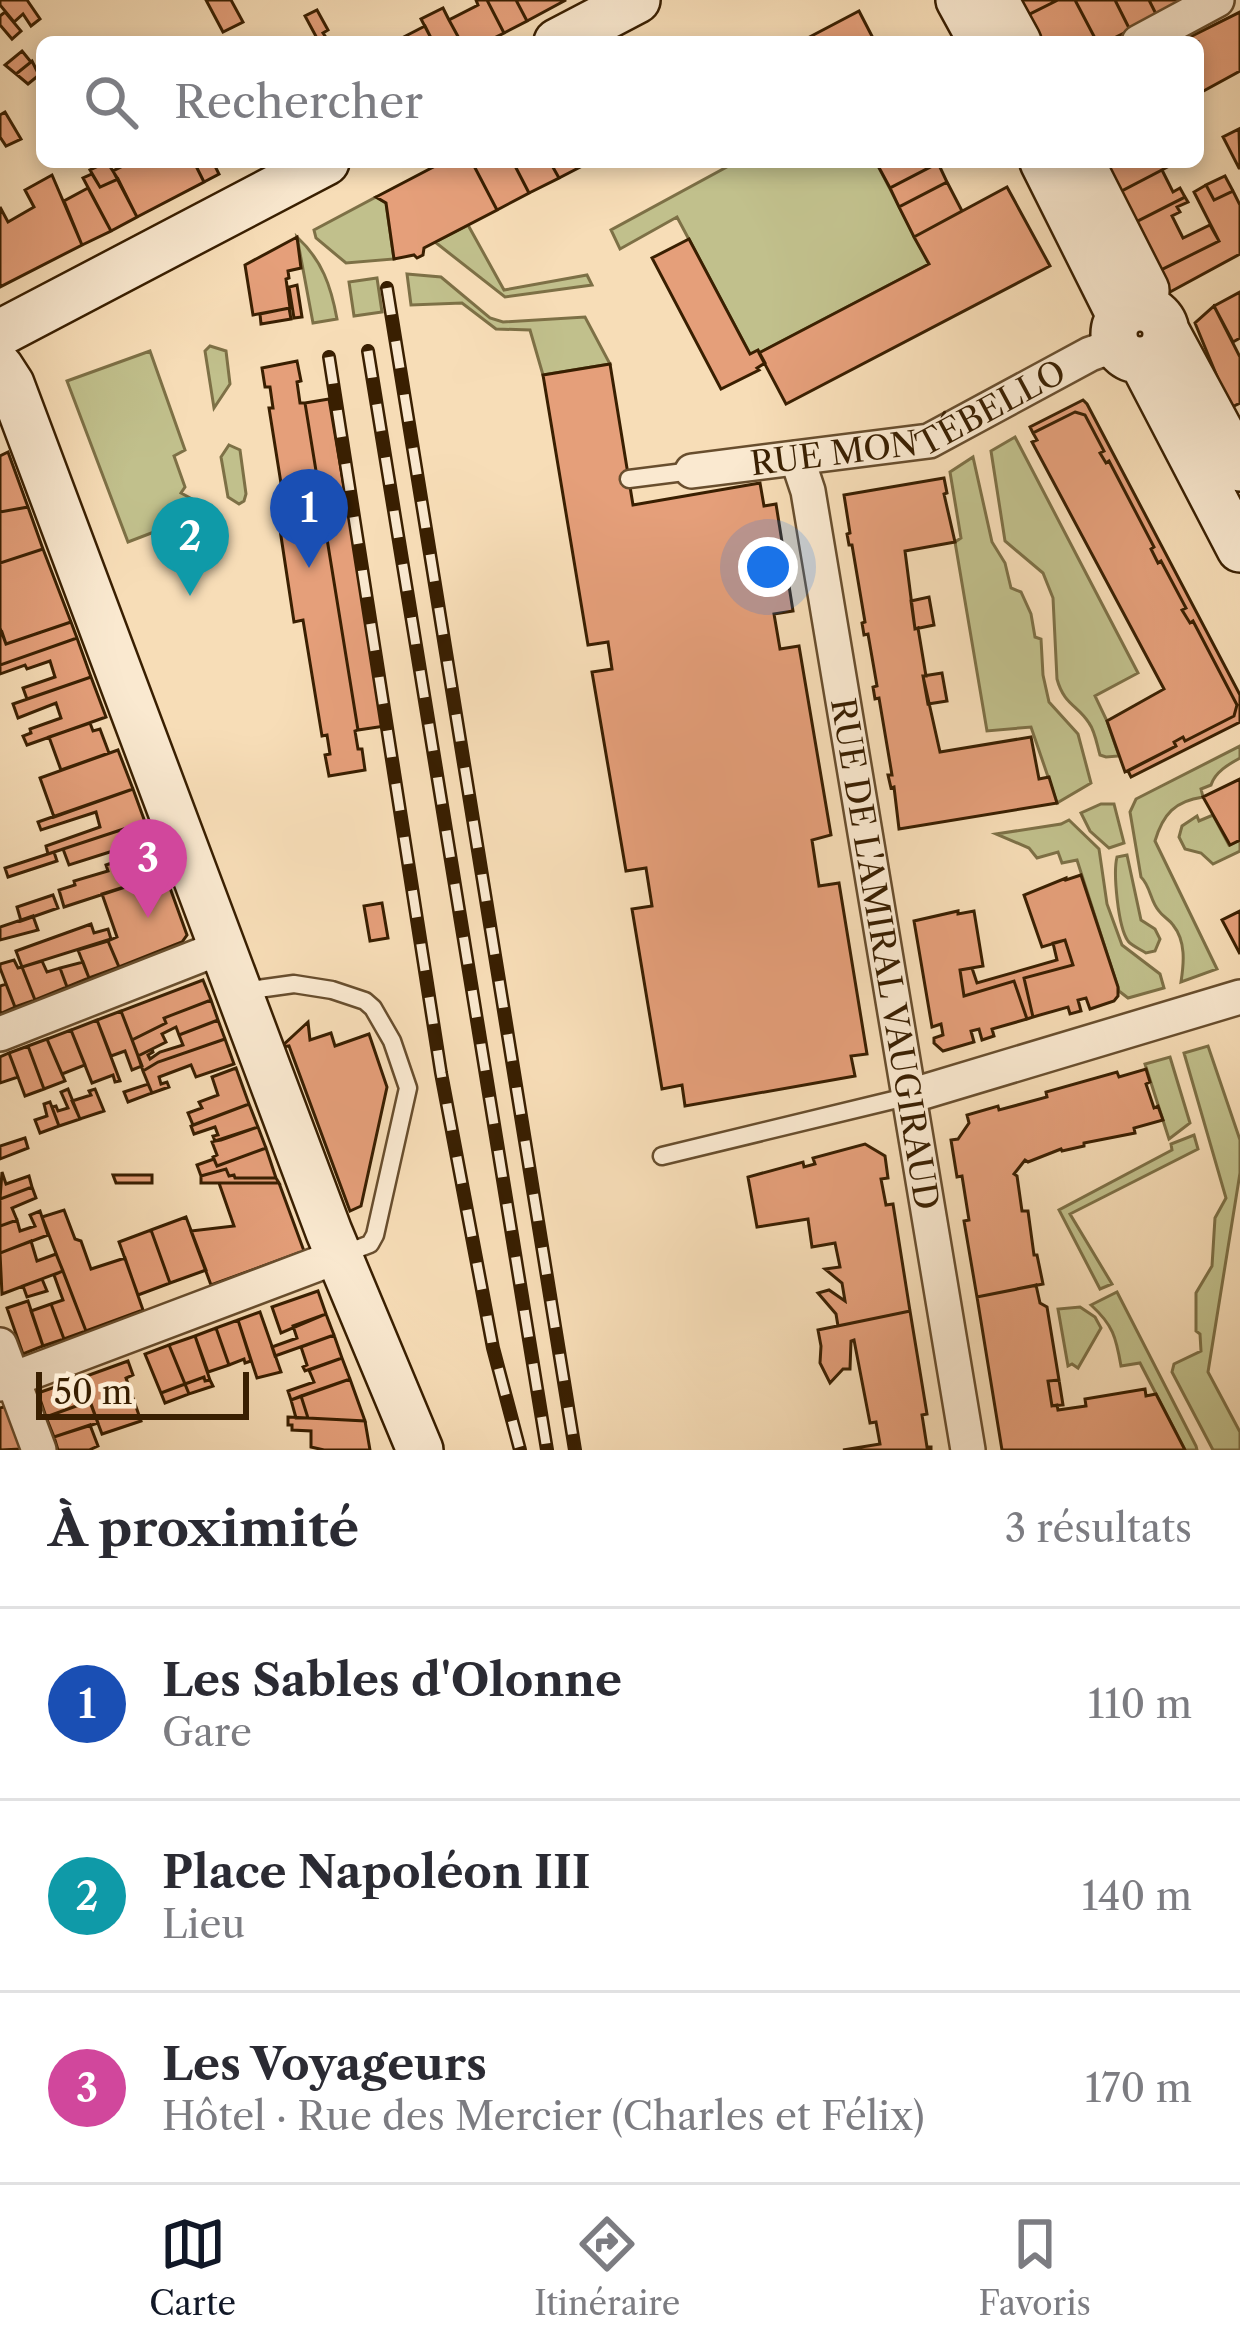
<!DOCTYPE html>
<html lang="fr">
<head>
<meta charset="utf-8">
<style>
  :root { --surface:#fff; --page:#f2f2f3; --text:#2b2b33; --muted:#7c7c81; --line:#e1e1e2; --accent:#111827 }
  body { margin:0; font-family:"Libre Caslon Text",serif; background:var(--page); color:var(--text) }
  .scale { position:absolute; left:36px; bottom:30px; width:213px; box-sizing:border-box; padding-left:12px; border:6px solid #391f01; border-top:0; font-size:33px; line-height:42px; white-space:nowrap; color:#391f01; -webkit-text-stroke:9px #fae9d0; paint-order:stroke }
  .you { position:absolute; left:768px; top:567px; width:42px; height:42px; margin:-30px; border:9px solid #fff; border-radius:50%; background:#1a73e8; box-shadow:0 0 0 18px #1a73e833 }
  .badge { display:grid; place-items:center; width:78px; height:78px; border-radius:50%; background:var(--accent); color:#fff; font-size:39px; font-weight:700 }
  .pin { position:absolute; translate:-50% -99px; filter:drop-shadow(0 3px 6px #0008) }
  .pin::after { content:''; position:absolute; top:63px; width:42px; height:36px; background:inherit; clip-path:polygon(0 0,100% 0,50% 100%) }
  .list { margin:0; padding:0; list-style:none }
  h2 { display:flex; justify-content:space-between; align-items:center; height:156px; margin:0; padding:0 48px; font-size:51px }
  h2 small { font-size:39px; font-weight:400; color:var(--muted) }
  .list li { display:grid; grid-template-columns:78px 1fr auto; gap:36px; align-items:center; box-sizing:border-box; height:192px; padding:0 48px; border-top:3px solid var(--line) }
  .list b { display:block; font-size:45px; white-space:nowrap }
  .list p { margin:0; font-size:39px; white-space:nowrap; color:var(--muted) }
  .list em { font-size:39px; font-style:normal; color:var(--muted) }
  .icon { flex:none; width:66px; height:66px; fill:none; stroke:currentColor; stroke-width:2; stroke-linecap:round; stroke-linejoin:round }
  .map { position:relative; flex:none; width:1240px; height:1450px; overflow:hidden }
  .search { position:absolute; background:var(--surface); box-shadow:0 6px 18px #0003; left:36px; right:36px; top:36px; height:132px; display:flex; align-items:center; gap:30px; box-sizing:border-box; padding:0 42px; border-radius:18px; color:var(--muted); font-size:45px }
  .sheet { height:732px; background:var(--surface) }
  nav { display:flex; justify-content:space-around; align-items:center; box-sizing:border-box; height:168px; border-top:3px solid var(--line); background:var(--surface); font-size:33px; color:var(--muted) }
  nav a { display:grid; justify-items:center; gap:6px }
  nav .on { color:var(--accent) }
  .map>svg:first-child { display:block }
  .green { fill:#c1c08c; stroke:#7d7046; stroke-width:3 }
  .building { fill:#e59f7a; stroke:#391f01; stroke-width:3 }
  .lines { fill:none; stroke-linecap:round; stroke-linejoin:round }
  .lane-casing { stroke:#684e2e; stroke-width:21 }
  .street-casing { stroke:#684e2e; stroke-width:38 }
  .secondary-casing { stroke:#391f01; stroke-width:50 }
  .lane { stroke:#fae9d0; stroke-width:16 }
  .street { stroke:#fae9d0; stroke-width:33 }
  .secondary { stroke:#fae9d0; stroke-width:45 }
  .rail-casing { stroke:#391f01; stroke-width:14 }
  .rail { stroke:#fae9d0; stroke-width:9; stroke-dasharray:27; stroke-linecap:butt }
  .labels { text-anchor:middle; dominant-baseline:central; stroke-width:9; stroke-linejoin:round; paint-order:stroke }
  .street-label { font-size:33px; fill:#391f01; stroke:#fae9d0 }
</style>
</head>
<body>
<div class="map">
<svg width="1240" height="1450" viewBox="0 0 1240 1450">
  <rect width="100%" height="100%" fill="#f7ddb7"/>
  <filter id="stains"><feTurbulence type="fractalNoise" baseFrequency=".00167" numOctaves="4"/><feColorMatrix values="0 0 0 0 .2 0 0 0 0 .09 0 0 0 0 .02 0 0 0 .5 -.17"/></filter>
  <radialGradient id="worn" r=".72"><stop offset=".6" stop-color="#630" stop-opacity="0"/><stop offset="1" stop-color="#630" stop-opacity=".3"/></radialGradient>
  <path class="green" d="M736,162H876L929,264L759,353L750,354L677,217L620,249L611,230Z
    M376,197L386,203L394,259L346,263L316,238L314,230Z
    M468,225L504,290L587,275L592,285L505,297L435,242Z
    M297,237C322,260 331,286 337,319L313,323Z
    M407,274L441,277L490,318L503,322L585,317L610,364L543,375L530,330L496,329L462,303L411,305Z
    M377,278L382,312L354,316L349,282Z
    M210,346L226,351L230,384L214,408L205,351Z
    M150,351L185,450L174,456L185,487L181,493L194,500L184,516L171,509L163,522L167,527L128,542L67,381Z
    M1015,437L1138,673L1095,696L1107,721L1119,756L1106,757L1100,755C1097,745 1095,731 1089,723C1078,705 1064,705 1057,679L1053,598L1043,573L1005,541L991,451Z
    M229,445L240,450L246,494L244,501L239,504L228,497L221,457Z
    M973,457L992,542L1005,563L1011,588L1021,592L1031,614L1035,637L1041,639L1043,675L1049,702L1078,734L1091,783L1057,803L1031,727L987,731L955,542L961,538L950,472Z
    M1240,746V758C1229,764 1215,772 1211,785L1201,789L1203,797C1175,801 1163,814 1155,841L1217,969L1181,982C1184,963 1186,941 1173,925C1169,919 1163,917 1159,911C1150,901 1151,887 1141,877L1130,812L1136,799Z
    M1101,804H1114L1124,843L1109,848L1090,831L1081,813Z
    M1213,815L1229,845L1240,840V851L1213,864L1201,853L1185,849L1179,837L1182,826L1197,816L1199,821Z
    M1069,820L1099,849L1107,904L1122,945L1160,974L1164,988L1128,998L1119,991L1077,860L1062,863L1058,852L1037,858L1029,848L996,834L1061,824Z
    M1127,855L1141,920L1155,929L1160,939L1155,951L1146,953C1140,949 1132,946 1128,941C1118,927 1113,873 1117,857Z
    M1208,1046L1240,1140V1173L1208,1372L1240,1432V1450H1213L1172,1372L1174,1364L1201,1351L1200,1334L1196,1331V1293L1212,1266L1215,1218L1226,1198L1184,1053Z
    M1170,1057L1190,1123L1169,1139L1145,1064Z
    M1194,1135L1198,1149L1070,1214L1112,1284L1100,1289L1059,1210L1172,1150L1171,1144Z
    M1117,1292L1196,1446L1197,1450H1185L1140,1363L1121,1366C1116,1337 1113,1325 1091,1305Z
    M1080,1307L1095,1317L1101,1328L1078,1368L1072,1364L1068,1366L1058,1309Z"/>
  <path class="building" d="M0,0H27L40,19L31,26L23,14L14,22L0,5Z
    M206,0H231L243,22L223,32Z
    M476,0H487L504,33L486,42H461L449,20L478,5Z
    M487,0H516L527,21L504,33Z
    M516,0H566L527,21Z
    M1018,0H1058L1026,16Z
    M1058,0H1075L1097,42H1040L1026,16Z
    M1075,0H1115L1130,30L1106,42H1097Z
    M1115,0H1149L1157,16L1130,30Z
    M1149,0H1179L1181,4L1157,16Z
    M443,8L449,20L461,42H433L421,19Z
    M317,10L328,30L323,33L327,39L321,42H319L305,16Z
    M859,11L875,42H800Z
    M5,12L21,31L12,39L0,25V16Z
    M1240,12V71L1198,94V42H1180Z
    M425,26L433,42H394Z
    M22,51L31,62L16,74L5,65Z
    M32,61L39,75L28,84L16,74Z
    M5,112L21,139L6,146L0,137V115Z
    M1239,129L1240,168H1239L1223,137Z
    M107,162L118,179L100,187L90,170Z
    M131,162H194L204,182L137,217L113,171Z
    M194,162H213L219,174L204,182Z
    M443,162H472L497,210L424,248L423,255L417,258L414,255L394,259L386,203L376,197Z
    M472,162H513L529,193L497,210Z
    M513,162H550L559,178L529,193Z
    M550,162H590L559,178Z
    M876,162H937L938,163L890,188Z
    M1102,162H1177L1118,193Z
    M938,163L947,182L899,207L890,188Z
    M1162,170L1173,192L1180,188L1185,197L1134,223L1118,193Z
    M92,174L100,187L118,179L137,217L111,231L83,178Z
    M52,175L82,245L0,287V207L8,222L34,207L25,190Z
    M1225,176L1233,191L1214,200L1206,185Z
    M947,182L962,211L914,237L899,207Z
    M1206,185L1214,200L1233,191L1240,205V254L1170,292L1159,271L1219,241L1194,192Z
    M1007,187L1050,266L786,404L759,353L929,264L914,237Z
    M88,188L111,231L82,245L64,201Z
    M1185,197L1188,202L1177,207L1180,212L1172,216L1183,238L1210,225L1219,241L1159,271L1134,223Z
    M297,237L301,268L288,271L289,278L286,279L290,308L253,315L245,265Z
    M689,239L750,354L758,350L765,363L757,368L759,370L721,389L652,258Z
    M297,285L302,317L294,318L289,287Z
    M1240,292V338L1233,342L1214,306Z
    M1214,306L1240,357V403L1230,408L1195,323Z
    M289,308L291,319L261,324L260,314Z
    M297,361L301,381L297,382L300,403H305L358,730L355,731L358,749H362L365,770L329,776L325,755L330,754L327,735L322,736L303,620L294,622L279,523L287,521L269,408H273L270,387H265L262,368Z
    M610,364L633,505L760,483L764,506L776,504L793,611L774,614L780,649L799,646L831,835L812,840L819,886L839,883L867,1054L851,1056L855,1076L685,1106L682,1085L662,1089L632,909L652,906L646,868L626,871L592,672L612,669L608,642L588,645L543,375Z
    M329,399L385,726L358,730L305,403Z
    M1083,400L1087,404L1240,695V722L1131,777L1128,771L1176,746L1174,742L1183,737L1185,741L1234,716L1237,705L1193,621L1190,623L1182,610L1186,608L1161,561L1158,563L1151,549L1154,547L1109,461L1106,463L1100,453L1104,451L1085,415L1075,412L1033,433L1030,427Z
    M1075,412L1085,415L1104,451L1100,453L1106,463L1109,461L1154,547L1151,549L1158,563L1161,561L1186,608L1182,610L1190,623L1193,621L1237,705L1234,716L1185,741L1183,737L1174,742L1176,746L1125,772L1107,721L1164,689L1032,442L1037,440L1033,433Z
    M8,452L28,507L0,512V456Z
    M944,478L947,493L944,494L955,542L905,551L915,629L918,628L926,676H923L940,752L1031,737L1039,779L1049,777L1057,803L899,829L894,787L891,788L888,775H892L879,698L875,699L873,687L877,686L868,634L864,635L862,623L865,622L852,545H849L847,534L850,533L844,495Z
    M28,507L43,549L0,563V512Z
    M43,549L71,622L6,644L0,628V563Z
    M929,597L934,625L915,629L911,601Z
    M71,622L77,638L0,665V633L2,632L6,644Z
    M77,638L91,677L27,699L23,688L55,677L50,661L27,669L25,665L0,674V665Z
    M942,673L947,701L928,704L923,676Z
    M91,677L106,717L27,745L23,736L31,733L30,729L61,718L56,703L18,718L13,704Z
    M90,723L93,731L100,729L109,753L61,770L49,737Z
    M118,750L133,789L54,817L40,778Z
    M1240,779V840L1230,845L1203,797Z
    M133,789L145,822L48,854L46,846L100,827L96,812L41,830L38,822Z
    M145,822L155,848L116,861L113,851L69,865L63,849Z
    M155,848L165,874L64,907L59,890L75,885L74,881L108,871L106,865Z
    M54,852L57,861L8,877L5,868Z
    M165,874L187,935L182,942L119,967L108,941L117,937L102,894Z
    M1081,875L1118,987V996L1114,1001L1090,1009L1086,998L1078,1000L1081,1011L1070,1014L1068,1007L1033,1017L1024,978L1073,965L1065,940L1042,947L1024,895L1066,878V880Z
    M53,895L58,908L21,921L17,907Z
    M382,903L388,938L370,941L364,906Z
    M958,911V914L974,911L983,966L960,970L964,996L1014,981L1027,1019L992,1029L994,1036L982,1040L979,1029L971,1031L974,1042L943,1051L934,1043V1038L943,1035L941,1024L932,1027L914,921Z
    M1240,911V954L1222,920Z
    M33,916L38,930L0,940V927Z
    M91,924L94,933L108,929L111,939L22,967L16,951Z
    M1065,940L1073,965L1024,978L1033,1017L1027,1019L1014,981L964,996L960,970L972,968L977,983L1057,960L1053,943Z
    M108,941L119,967L89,978L78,950Z
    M14,960L18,968L22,967L35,1000L15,1007L0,968V964Z
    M42,961L47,972L60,968L67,987L35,1000L22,967Z
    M83,962L89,978L67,987L60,968Z
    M203,980L211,1000L164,1018L166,1023L132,1040L121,1011Z
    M6,984L15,1007L0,1014V986Z
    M211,1000L218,1020L179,1035L176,1027L162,1034L166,1042L138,1056L132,1040L166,1023L164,1018Z
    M121,1011L142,1066L132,1070L125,1051L111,1056L97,1020Z
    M97,1020L120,1081L115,1082L113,1075L92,1083L71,1030Z
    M218,1020L225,1039L158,1062L143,1071L138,1056L152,1049L153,1052L148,1055L150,1059L160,1052L183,1045L179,1035Z
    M308,1022L310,1040L331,1033L335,1046L369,1034L387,1087L361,1206L350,1211L289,1046L281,1047Z
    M71,1030L85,1065L62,1074L47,1039Z
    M47,1039L65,1081L44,1089L28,1046Z
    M225,1039L234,1064L196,1077L191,1065L159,1077L161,1084L167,1082L169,1087L152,1093L143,1071L158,1062Z
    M28,1046L44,1089L25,1096L9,1053Z
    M9,1053L18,1077L0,1083V1057Z
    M236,1068L249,1104L193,1125L188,1113L202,1108L199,1102L218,1095L212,1077Z
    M1146,1069L1150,1082L1146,1084L1154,1108L1158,1106L1163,1120L1134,1128L1135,1133L1084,1143V1146L1062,1151L1061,1149L1028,1162L1025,1160L1014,1174L1017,1176L1022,1211H1028L1034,1255H1037L1043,1284L977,1297L964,1221L969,1220L962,1176L957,1177L951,1140L958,1139L969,1123L967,1115L998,1106L999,1110L1047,1097L1046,1092L1117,1072L1119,1077Z
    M148,1084L152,1093L128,1102L124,1092Z
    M68,1089L80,1119L59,1126L52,1107L56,1106L58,1111L68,1108L61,1092Z
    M95,1089L104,1111L80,1119L72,1101L91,1095L89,1091Z
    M50,1102L59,1126L40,1133L35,1120L47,1116L44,1104Z
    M249,1104L258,1127L221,1140L215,1141L213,1136L218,1135L215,1127L194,1134L191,1126Z
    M258,1127L266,1148L217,1166L213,1157L217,1155L212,1142Z
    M25,1138L28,1148L0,1159V1146Z
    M865,1144L885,1156L888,1178L881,1179L886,1205L893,1204L910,1311L838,1326L836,1314L818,1293L829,1290L845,1301L842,1283L825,1269L840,1267L835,1243L812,1247L808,1219L757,1227L748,1177L803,1162L804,1167L815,1164L813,1158Z
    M266,1148L276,1178H235L234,1175L229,1176L226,1169L201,1176L197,1165L214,1159L217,1166Z
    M226,1169L229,1176L234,1175L235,1178H276L279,1183H201V1176Z
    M2,1172L6,1184L29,1176L32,1187L0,1199Z
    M113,1175H152V1183H116Z
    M219,1183H279L304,1251L211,1285L191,1231L234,1226Z
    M32,1187L36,1198L12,1208L17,1220L0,1226V1199Z
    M64,1210L75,1239L81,1241L91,1269L125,1258L143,1310L86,1331L42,1217Z
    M40,1211L48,1235L0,1253V1226L17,1220L20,1231L35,1226L30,1215Z
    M186,1217L206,1270L170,1283L151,1230Z
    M151,1230L170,1283L138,1295L119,1242Z
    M31,1241L37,1261L56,1254L63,1271L2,1294L0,1253Z
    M63,1271L86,1331L64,1339L51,1304L63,1300L54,1275Z
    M42,1279L47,1291L27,1297L23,1286Z
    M1036,1285L1040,1303L1047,1307L1059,1380L1048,1381L1052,1406L1057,1405L1058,1410L1086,1406L1085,1399L1145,1389L1146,1396L1156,1394L1185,1450H1002L977,1297Z
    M318,1291L326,1314L281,1333L272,1307Z
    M28,1301L43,1346L23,1354L7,1308Z
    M51,1304L64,1339L43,1346L31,1311Z
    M910,1311L927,1414L922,1415L927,1447H931V1450H843L880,1444L876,1422L870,1423L854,1340L851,1341L850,1369H843L830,1383L820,1363L821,1346L818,1330Z
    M260,1312L281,1372L257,1378L238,1320Z
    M326,1314L334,1335L275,1356L272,1347L297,1338L293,1326Z
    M238,1320L251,1361L245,1363L244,1359L229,1365L216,1328Z
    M216,1328L229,1365L208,1372L195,1336Z
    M334,1335L342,1358L305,1371L303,1367L307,1365L301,1347Z
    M195,1336L210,1380L205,1381L204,1377L185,1384L169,1345Z
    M169,1345L185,1384L161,1393L145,1354Z
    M342,1358L350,1379L291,1400L288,1391L314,1382L309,1370Z
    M128,1361L133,1375L126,1378L141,1421L102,1434L81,1378Z
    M204,1377L205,1381L210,1380L213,1386L189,1394L185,1384Z
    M81,1378L90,1401L46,1417L38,1393Z
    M350,1379L365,1421L308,1418L301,1396Z
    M1059,1380L1063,1405L1052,1406L1048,1381Z
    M185,1384L189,1394L165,1403L161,1393Z
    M301,1396L308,1418H296L291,1400Z
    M90,1401L98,1423L54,1437L46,1417Z
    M7,1406L22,1449L0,1450V1408Z
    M288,1417L365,1421L370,1450H324L311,1447V1431L292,1430V1425H288Z
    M90,1425L98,1446L89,1450H58L54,1437Z"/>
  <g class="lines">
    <g class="lane-casing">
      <path id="lane" d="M629,479L692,471
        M241,994L258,989L294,984L332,990L365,1001L373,1008L392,1041L408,1088L375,1235L370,1244L341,1255
        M662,1156L910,1096"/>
    </g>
    <g class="street-casing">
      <g id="street">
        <path d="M1139,42L1217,0"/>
        <path id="s1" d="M797,458L808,491L968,1450"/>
        <path id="s2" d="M692,471L929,441L1090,354L1116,345"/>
        <path d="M0,1034L222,947"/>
        <path d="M910,1096L1240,997"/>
        <path d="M0,1345L39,1450"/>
        <path d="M0,1384L339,1256"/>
      </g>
    </g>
    <g class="secondary-casing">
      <path id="secondary" d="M959,0L982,42
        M995,0L1018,42
        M557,42L637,0
        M1043,162L1120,316
        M1081,162L1146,290L1145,308
        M1114 334a26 26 0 1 1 52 0a26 26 0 1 1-52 0Z
        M1166,331L1240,468
        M0,333L326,162
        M1142,361L1240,549
        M0,367L11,384L329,1232L420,1450"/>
    </g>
    <use href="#lane" class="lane"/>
    <use href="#street" class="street"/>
    <use href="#secondary" class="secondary"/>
    <g class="rail-casing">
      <path id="rail" d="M387,288L575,1450
        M368,351L547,1450
        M329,357L441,1073L493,1348L520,1450"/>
    </g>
    <use href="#rail" class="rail"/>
  </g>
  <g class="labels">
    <g class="street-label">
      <text stroke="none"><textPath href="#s2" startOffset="225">RUE MONTÉBELLO</textPath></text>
      <text stroke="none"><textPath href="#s1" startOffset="504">RUE DE L'AMIRAL VAUGIRAUD</textPath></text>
    </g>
  </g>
  <rect width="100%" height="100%" filter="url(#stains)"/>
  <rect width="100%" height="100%" fill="url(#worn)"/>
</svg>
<div class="scale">50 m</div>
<div class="you"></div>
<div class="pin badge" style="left:309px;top:568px;background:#1a4fb4">1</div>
<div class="pin badge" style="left:190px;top:596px;background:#0f9aa8">2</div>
<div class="pin badge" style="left:148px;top:918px;background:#d1479c">3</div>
<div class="search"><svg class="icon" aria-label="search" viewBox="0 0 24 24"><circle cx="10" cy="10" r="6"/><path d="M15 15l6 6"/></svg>Rechercher</div>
</div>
<section class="sheet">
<h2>À proximité<small>3 résultats</small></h2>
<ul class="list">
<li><span class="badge" style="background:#1a4fb4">1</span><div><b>Les Sables d'Olonne</b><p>Gare</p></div><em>110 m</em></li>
<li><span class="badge" style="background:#0f9aa8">2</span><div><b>Place Napoléon III</b><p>Lieu</p></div><em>140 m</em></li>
<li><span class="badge" style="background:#d1479c">3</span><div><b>Les Voyageurs</b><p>Hôtel · Rue des Mercier (Charles et Félix)</p></div><em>170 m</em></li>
</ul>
</section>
<nav>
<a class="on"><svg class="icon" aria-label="map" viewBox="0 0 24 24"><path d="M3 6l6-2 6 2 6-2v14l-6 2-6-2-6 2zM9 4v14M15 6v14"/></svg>Carte</a>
<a><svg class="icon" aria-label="directions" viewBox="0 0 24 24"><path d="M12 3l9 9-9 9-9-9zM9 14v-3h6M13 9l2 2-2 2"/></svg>Itinéraire</a>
<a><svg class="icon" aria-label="saved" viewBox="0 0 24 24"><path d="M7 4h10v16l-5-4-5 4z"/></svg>Favoris</a>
</nav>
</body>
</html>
